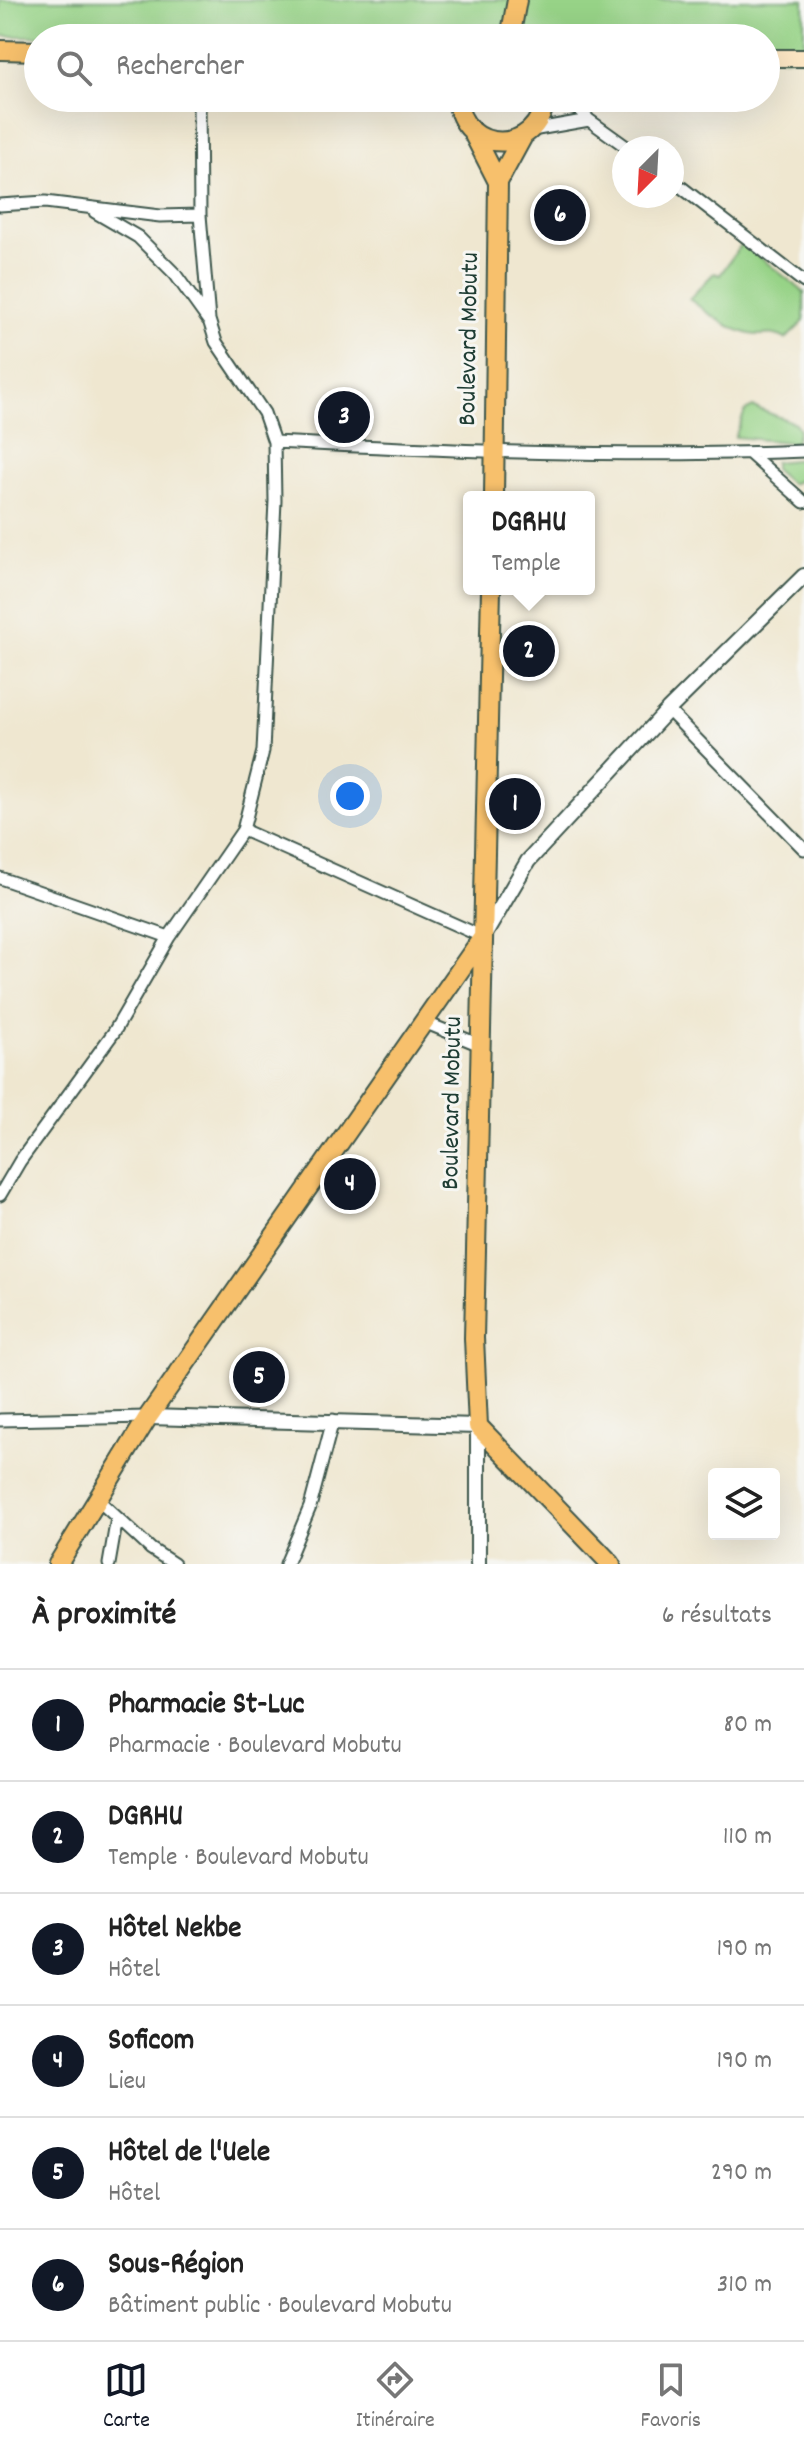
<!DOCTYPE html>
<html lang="fr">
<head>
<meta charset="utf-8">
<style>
  :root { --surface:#fff; --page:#f6f6f6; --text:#222; --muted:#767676; --line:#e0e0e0; --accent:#111827 }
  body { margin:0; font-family:Dekko,sans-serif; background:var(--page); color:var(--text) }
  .controls { position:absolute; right:24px; bottom:24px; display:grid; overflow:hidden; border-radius:8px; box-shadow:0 8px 32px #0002 }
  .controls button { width:72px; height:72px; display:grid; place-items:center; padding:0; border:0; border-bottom:2px solid var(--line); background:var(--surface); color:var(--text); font:40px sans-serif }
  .compass { position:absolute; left:612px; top:136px; width:72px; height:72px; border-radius:50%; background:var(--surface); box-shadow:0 8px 32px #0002; rotate:204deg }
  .you { position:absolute; left:350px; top:796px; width:28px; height:28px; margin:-20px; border:6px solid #fff; border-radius:50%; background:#1a73e8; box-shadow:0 0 0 12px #1a73e833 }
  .badge { display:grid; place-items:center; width:52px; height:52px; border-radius:50%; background:var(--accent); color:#fff; font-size:26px; font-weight:700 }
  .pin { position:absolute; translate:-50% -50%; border:4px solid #fff; box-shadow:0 2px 8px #0006 }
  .popup { position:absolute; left:463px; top:491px; width:132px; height:104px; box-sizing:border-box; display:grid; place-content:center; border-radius:8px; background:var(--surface); filter:drop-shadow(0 2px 6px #0005); font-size:26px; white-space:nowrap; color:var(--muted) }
  .popup b { font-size:30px; color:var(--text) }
  .popup::after { content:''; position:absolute; left:50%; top:100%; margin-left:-16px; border:16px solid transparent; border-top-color:var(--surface) }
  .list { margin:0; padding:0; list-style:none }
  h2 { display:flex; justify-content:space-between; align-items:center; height:104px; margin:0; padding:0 32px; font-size:34px }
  h2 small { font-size:26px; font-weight:400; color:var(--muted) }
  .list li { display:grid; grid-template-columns:52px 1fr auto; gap:24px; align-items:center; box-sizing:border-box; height:112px; padding:0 32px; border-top:2px solid var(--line) }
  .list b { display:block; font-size:30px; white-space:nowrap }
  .list p { margin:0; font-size:26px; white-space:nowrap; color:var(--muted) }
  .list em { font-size:26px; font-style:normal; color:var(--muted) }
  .icon { flex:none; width:44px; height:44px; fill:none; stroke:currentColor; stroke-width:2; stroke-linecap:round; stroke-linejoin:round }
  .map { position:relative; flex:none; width:804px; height:1564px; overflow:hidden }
  .search { position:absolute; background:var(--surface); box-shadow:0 8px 32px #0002; left:24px; right:24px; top:24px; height:88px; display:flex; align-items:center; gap:20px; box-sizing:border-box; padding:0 28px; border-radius:44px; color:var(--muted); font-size:30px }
  .sheet { height:776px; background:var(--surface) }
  nav { display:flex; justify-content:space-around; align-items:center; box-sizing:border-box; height:112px; border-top:2px solid var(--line); background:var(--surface); font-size:22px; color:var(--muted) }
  nav a { display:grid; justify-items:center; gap:4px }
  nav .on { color:var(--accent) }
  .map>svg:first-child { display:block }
  .green { fill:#97d387; stroke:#5b885e; stroke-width:2 }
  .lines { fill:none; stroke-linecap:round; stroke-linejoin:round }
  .minor-casing { stroke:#3e564b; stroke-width:15 }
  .tertiary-casing { stroke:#3e564b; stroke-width:18 }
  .secondary-casing { stroke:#3e564b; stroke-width:20 }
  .primary-casing { stroke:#3e564b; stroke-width:22 }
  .minor { stroke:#fff; stroke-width:11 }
  .tertiary { stroke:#fff; stroke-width:14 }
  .secondary { stroke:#fce6c4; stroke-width:16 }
  .primary { stroke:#f7c06c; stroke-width:18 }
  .labels { text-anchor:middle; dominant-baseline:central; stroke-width:6; stroke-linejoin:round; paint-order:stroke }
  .street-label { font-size:26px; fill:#1f3d34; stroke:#f6f6f2 }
</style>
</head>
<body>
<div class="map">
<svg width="804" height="1564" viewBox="0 0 804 1564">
  <rect width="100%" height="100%" fill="#f6f6f2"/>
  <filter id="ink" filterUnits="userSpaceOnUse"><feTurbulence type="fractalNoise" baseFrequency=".0125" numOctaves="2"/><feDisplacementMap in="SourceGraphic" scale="16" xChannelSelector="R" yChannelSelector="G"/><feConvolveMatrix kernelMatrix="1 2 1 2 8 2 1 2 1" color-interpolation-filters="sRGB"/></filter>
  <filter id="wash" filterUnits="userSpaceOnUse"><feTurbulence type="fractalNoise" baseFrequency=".006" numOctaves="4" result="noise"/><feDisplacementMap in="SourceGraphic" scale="32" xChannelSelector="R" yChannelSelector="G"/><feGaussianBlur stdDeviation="1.8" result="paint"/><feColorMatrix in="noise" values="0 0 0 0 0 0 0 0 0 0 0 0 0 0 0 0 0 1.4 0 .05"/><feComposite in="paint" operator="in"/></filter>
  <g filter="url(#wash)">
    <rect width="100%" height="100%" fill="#efe7d0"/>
    <path class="green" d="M0,0H804V58L766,57V38L0,36Z
      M742,243L804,292V321L786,339C769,330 764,338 750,334C728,329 707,312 689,299L714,273L720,275Z
      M753,407L795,423L799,429L795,443L735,437L745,411Z
      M804,459V478L791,484L774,469V462Z"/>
  </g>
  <g filter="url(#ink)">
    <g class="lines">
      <g class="minor-casing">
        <path id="minor" d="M199,98L200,215L209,320L216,342L264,413L274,442L275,501L263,751L243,830L483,937
          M568,98L589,120L628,148
          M532,130L589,120
          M672,180L804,282
          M0,205L45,202L160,216L200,215
          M95,212L138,237L175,274L208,320
          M274,442C451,451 627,458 804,451
          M749,453L804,502
          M668,710L804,849
          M0,878L169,937
          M424,1022L480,1045
          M0,1195L20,1161L114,1032L169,937L243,830
          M0,1420L148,1417
          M97,1499L151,1549L174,1564
          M109,1564L117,1518
          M286,1564L310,1507L333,1420"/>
      </g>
      <g class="tertiary-casing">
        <path id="tertiary" d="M484,936L528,861L668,710L804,576
          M148,1417L478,1426V1564"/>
      </g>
      <g class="secondary-casing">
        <path id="secondary" d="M766,58H804"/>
      </g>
      <g class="primary-casing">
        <path id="primary" d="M510,38L517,0
          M0,50L38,51
          M457,98C462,156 539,156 545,98
          M472,131L498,182L494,497
          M498,182L523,136
          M491,589L474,1338L478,1426L611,1564
          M58,1564L148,1417L483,937"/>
      </g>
      <use href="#minor" class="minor"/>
      <use href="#tertiary" class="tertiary"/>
      <use href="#secondary" class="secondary"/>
      <use href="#primary" class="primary"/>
    </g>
  </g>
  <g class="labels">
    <g class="street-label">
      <text transform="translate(470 339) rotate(-89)">Boulevard Mobutu</text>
      <text transform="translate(453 1103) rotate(-89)">Boulevard Mobutu</text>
    </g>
  </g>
</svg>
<div class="controls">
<button><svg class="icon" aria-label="layers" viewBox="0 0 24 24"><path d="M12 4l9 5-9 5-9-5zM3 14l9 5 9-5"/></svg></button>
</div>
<svg class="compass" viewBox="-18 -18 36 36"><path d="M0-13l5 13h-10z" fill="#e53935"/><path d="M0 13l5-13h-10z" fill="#767676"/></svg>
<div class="you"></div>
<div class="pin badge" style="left:515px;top:804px">1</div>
<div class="pin badge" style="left:529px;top:651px">2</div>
<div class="popup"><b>DGRHU</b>Temple</div>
<div class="pin badge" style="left:344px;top:417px">3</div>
<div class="pin badge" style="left:350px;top:1184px">4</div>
<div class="pin badge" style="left:259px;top:1377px">5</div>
<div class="pin badge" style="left:560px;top:215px">6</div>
<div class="search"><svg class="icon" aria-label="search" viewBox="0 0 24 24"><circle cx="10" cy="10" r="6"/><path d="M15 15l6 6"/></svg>Rechercher</div>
</div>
<section class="sheet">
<h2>À proximité<small>6 résultats</small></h2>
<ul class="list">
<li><span class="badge">1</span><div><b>Pharmacie St-Luc</b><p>Pharmacie · Boulevard Mobutu</p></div><em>80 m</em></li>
<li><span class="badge">2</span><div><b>DGRHU</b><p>Temple · Boulevard Mobutu</p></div><em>110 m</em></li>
<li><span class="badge">3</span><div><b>Hôtel Nekbe</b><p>Hôtel</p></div><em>190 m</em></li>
<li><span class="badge">4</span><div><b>Soficom</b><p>Lieu</p></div><em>190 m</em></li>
<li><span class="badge">5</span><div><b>Hôtel de l'Uele</b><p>Hôtel</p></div><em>290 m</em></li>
<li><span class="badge">6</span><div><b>Sous-Région</b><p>Bâtiment public · Boulevard Mobutu</p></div><em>310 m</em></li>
</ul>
</section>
<nav>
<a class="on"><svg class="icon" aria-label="map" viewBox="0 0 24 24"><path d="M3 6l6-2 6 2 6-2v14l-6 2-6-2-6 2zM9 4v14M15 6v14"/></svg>Carte</a>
<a><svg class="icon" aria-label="directions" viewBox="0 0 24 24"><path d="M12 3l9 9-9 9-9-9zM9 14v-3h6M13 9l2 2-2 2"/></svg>Itinéraire</a>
<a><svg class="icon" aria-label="saved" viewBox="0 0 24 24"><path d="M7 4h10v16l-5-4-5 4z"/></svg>Favoris</a>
</nav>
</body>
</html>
